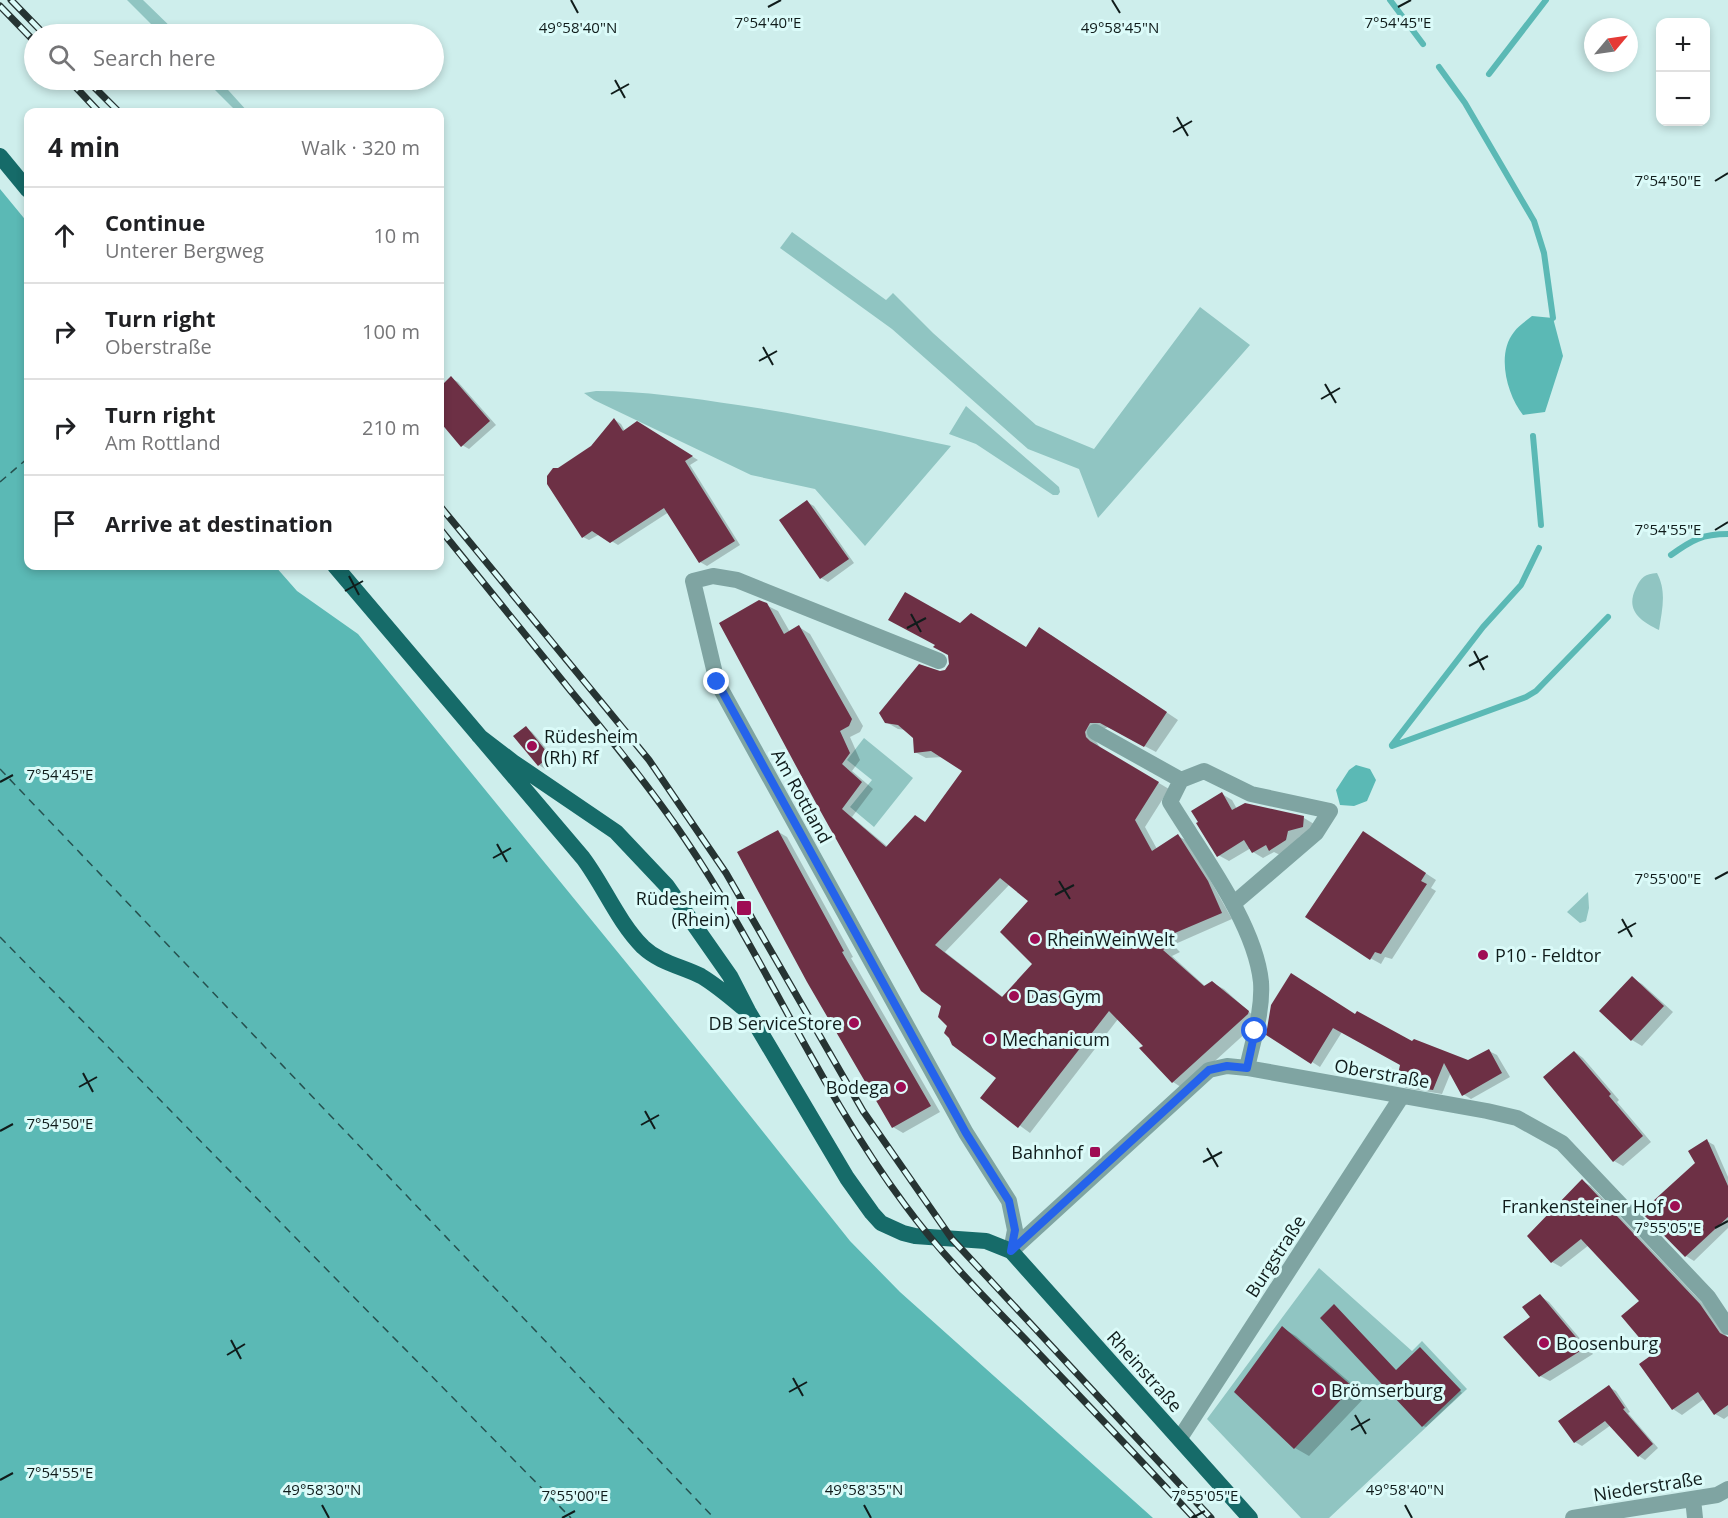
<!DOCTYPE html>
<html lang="en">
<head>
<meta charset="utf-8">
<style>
  :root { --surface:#fff; --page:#f6f6f6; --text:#202124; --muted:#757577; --line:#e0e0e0 }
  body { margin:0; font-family:"Open Sans",sans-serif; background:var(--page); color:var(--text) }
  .controls { position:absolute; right:18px; top:18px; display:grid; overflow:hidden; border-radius:12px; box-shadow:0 3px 9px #0003 }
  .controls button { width:54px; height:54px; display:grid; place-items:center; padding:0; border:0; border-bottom:2px solid var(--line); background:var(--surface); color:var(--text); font:30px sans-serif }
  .compass { position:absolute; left:1584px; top:18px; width:54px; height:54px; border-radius:50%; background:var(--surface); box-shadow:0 3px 9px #0003; rotate:61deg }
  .stop { position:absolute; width:18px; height:18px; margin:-14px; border:4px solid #2563eb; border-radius:50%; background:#fff }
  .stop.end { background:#2563eb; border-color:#fff; box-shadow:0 2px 6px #0008 }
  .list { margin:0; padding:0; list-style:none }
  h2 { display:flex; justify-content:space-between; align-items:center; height:78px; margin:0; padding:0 24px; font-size:26px }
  h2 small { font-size:20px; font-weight:400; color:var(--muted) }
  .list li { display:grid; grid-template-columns:39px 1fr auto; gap:18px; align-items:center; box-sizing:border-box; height:96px; padding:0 24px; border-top:2px solid var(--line) }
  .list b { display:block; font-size:22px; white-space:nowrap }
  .list p { margin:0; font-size:20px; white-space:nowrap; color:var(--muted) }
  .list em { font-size:20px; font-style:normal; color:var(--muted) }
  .icon { flex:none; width:33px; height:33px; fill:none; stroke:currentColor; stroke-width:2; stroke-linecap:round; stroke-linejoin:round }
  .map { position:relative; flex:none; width:1728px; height:1518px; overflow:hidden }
  .search { position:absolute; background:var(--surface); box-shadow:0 3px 9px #0003; left:24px; top:24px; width:420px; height:66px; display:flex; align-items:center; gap:15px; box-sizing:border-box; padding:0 21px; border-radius:33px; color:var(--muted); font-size:22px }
  .panel { position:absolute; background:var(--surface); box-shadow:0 3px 9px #0003; left:24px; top:108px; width:420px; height:462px; border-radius:12px }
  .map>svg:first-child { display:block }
  .green { fill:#90c5c2 }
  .water { fill:#5bb9b5 }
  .shadow { fill:#0003; fill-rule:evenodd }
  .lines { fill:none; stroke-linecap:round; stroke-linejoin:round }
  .stream { stroke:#5bb9b5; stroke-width:6 }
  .ferry { stroke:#26514f; stroke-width:1.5; stroke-dasharray:8 6; stroke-linecap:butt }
  .building { fill:#6d3045; fill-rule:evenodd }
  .minor { stroke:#7fa4a2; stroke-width:16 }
  .primary { stroke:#166b69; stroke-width:16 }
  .rail-casing { stroke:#263433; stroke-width:7 }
  .rail { stroke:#dbfbf9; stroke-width:4.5; stroke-dasharray:14; stroke-linecap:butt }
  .route { stroke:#2563eb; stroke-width:8 }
  .ticks { fill:none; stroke:#101c1b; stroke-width:2 }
  .poi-dot { fill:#9f0c54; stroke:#dbfbf9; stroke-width:2 }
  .labels { text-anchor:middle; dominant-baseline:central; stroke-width:6; stroke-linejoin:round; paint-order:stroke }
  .poi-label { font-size:18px; fill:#101c1b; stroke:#dbfbf9; text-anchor:start }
  .street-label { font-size:18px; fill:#101c1b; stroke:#dbfbf9 }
  .ticks-label { font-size:15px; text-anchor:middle; fill:#101c1b; stroke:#dbfbf9; stroke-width:6; stroke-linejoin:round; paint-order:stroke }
</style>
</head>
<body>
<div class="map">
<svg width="1728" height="1518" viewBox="0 0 1728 1518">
  <rect width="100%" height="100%" fill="#ceeeec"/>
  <path class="green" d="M127,0H143L178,34H161Z
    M205,80H219L248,112H237Z
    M792,232L886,300L893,293L933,333L1036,425L1094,449L1200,307L1250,345L1098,518L1079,469L1028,449L892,329L780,248Z
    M596,391C644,391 691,398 738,405C811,416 880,431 951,446L865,546L815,489L751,475L594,400L584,393Z
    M966,406L1059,487L1060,492L1058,495H1053L976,444L949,434Z
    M1657,573C1667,592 1662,610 1659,630C1640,621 1625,610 1636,588C1641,577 1645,574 1657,573Z
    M864,738L913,778L874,827L850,807L872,780L847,760Z
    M1588,892L1589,908L1586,921L1580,923L1567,912Z
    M1319,1268L1412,1351L1422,1341L1467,1389L1329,1518H1301L1207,1419Z"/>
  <path class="water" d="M0,189L28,223V566H275L297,591L358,634L709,1064L850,1241L900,1292L1153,1518H0Z
    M1532,316L1553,318L1563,356L1545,412L1523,415C1507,395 1496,354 1514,332C1518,326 1526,321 1532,316Z
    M1356,765L1370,769L1376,780L1367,801L1354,806L1340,805L1336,790L1349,770Z"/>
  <path class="shadow" d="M451,378L458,382L496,425L469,449L462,445L440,420V389Z
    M615,420L621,424L625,431L637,423L698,460L690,465L740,545L707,566L700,562L669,512L618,545L600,534L589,540L583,537L559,470L592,448Z
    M807,502L814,506L854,563L828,582L821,578L781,520Z
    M766,605L778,611L790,632L799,627L810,634L863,726L860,732L850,737L860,760L852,771L873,789L852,817L888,847L927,823L964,770L943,757L926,758L915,752V738L906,730L898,729L886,722L940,673L946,671L950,665L961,625L1026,648L1051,635L1178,720L1156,752L1108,727L1097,732L1095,740L1101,749L1169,789L1145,827L1157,849L1178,836L1189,842L1232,919L1173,945L1180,952L1172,956L1206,987L1212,983L1224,989L1259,1021L1184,1089L1173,1082L1141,1048L1145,1047L1118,1019L1030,1133L982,1098L998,1077L949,1026L943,1005L818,804ZM1010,884L1030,901L1034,964L1004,998L945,952Z
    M526,728L532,732L556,760L545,769L539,765Z
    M1222,794L1232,800L1237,809L1304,818L1314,824L1313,832L1299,837L1296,846L1280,855L1274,852L1263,858L1253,852L1251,848L1229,861L1218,855Z
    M777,831L787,837L853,957L851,958L940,1112L903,1133L893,1127Z
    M1373,839L1436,880L1431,888L1436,891L1392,959L1385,957L1381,964L1370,958Z
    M1632,978L1642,984L1673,1012L1642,1046L1632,1040Z
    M1356,1016L1413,1044L1469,1062L1489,1051L1497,1055L1510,1077L1471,1099L1463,1094L1451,1072L1442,1094L1406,1088L1397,1083L1402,1065L1342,1032L1320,1067L1267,1034Z
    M1575,1052L1583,1058L1619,1100L1617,1102L1651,1142L1623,1166L1614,1161Z
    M1707,1141L1714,1145L1728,1177V1228L1694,1261L1686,1256L1697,1163Z
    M1582,1181L1591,1186L1709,1310L1728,1338V1416L1724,1419L1715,1414L1704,1399L1682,1415L1673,1409L1655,1355L1641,1301L1589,1245L1561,1267L1552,1262Z
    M1540,1296L1549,1302L1593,1354L1550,1381L1540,1376L1532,1317Z
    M1282,1328L1296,1336L1366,1396L1309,1456L1295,1448L1236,1392Z
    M1423,1351L1462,1393L1426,1427L1423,1426L1397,1371Z
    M1609,1387L1616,1391L1630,1412L1628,1413L1658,1448L1645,1460L1639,1456L1611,1425L1582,1446L1575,1442Z"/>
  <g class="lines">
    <path class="stream" d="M1390,0L1423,44
      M1439,67L1465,103L1534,221L1544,253L1553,318
      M1489,74L1546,0
      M1533,436L1541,525
      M1671,555C1692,540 1702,534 1728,534
      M1392,745L1483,627L1521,585L1539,548
      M1392,746L1526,697L1536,691L1608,617"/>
    <path class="ferry" d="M0,482L28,458
      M0,769L714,1518
      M0,937L571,1518"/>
  </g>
  <path class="building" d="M451,376L490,421L461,447L440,422V387Z
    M614,418L623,431L637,421L693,456L685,461L735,541L699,563L664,508L610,543L592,531L582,538L547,484V476L553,468H558L591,446Z
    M807,500L849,559L820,579L779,520Z
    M905,592L960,623L971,613L1026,647L1039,627L1167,712L1144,747L1100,723H1090L1085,732L1086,737L1090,741L1159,782L1135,820L1152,851L1178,834L1208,881L1222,913L1163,938L1170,945L1163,950L1204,986L1212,981L1249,1011L1248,1014L1172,1083L1139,1048L1143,1046L1109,1011L1018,1128L980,1098L996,1078L952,1045L949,1038L944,1033L947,1026L938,1017L941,1006L921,991L817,805L719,623L759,600L767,603L784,634L799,625L852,719L849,726L840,731L850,753L842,764L862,782L842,809L886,847L915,815L925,822L962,771L931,751L914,753L913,738L898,725L885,723L879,713L919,664L940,671L945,670L949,664L948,655L933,647L935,645L888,620ZM1000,878L1028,901L1000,932L1032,964L1002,997L935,945Z
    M526,726L550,756L538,766L513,736Z
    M1222,792L1232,810L1245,803L1304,816L1303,827L1288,831L1286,840L1269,851L1266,845L1252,853L1244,840L1217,857L1196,823L1198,822L1191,811Z
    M778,830L844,951L842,952L931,1106L892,1128L807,982L737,852Z
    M1363,831L1426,873L1421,881L1427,884L1381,954L1375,952L1370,960L1305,917Z
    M1291,973L1355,1014L1357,1011L1412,1041L1414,1039L1468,1060L1489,1049L1502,1073L1462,1096L1444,1063L1433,1090L1396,1084L1400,1065L1333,1028L1311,1064L1266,1035L1271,1005Z
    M1632,976L1664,1006L1631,1041L1599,1011Z
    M1574,1051L1611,1094L1609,1096L1643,1136L1613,1162L1543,1077Z
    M1707,1139L1728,1186V1217L1685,1257L1641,1212L1695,1163L1688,1151Z
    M1582,1179L1700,1304L1720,1333L1728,1337V1405L1714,1415L1698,1392L1672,1410L1639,1364L1653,1354L1621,1316L1639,1301L1581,1239L1551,1263L1527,1236Z
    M1540,1294L1585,1348L1539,1377L1503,1337L1530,1317L1522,1307Z
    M1334,1304L1396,1370L1420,1347L1461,1390L1422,1427L1320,1318Z
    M1282,1326L1353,1387L1294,1449L1234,1392Z
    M1609,1385L1625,1408L1623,1409L1653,1444L1638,1457L1605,1421L1574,1443L1558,1421Z"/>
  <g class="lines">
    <path class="minor" d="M939,661L737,580L713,576L693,581L717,682L966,1133L1009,1201L1015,1230L1011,1251
      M1095,732L1181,780L1170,802C1201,853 1255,923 1261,982C1263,1011 1253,1040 1247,1068
      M1181,780L1204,771L1251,794L1330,811L1316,833L1233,904
      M1011,1251L1209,1070L1227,1066L1247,1068L1487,1111L1517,1118L1562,1143L1708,1297L1728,1327
      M1180,1438L1402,1096
      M1693,1499L1695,1518
      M1573,1518L1717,1495L1728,1489"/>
    <path class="primary" d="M0,156L28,190
      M335,566L583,858C604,886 618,922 643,947C660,963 681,966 701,976C716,985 729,996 742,1007
      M479,736L513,762L616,832L667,886L730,976L748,1011L847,1178L872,1213L881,1223L903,1233L915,1236L986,1241L1011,1251L1250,1518"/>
    <g class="rail-casing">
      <path id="rail" d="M11,0L44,34
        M0,6L34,41
        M69,80L99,112
        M87,80L119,112
        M440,506L649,760L726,873L863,1111L952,1239L1211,1518
        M440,529C483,583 527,636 570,690C610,738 650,787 685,839C765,957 819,1090 905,1205C940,1253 984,1297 1026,1340C1082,1399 1139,1458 1194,1518"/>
    </g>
    <use href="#rail" class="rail"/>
  </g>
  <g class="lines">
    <path class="route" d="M717,682L966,1133L1009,1201L1015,1230L1011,1251L1209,1070L1227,1066L1247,1068L1255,1031"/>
  </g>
  <path class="ticks" d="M571,0L578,13M1112,0L1120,13M768,7L781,0M1398,7L1411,0M615,80L625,98M611,94L629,84M1177,117L1188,136M1173,132L1192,121M1715,181L1728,173M763,347L773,365M759,361L777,351M1325,384L1336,403M1321,399L1340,388M1715,530L1728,522M349,576L359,595M345,591L363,581M911,614L921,632M907,628L926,618M1474,651L1484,670M1469,666L1488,656M0,782L13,775M497,844L507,862M493,858L511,848M1715,879L1728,872M1059,881L1070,899M1055,895L1074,885M1622,919L1632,937M1618,933L1636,923M83,1073L93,1092M79,1087L97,1077M645,1111L655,1129M641,1125L659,1115M0,1131L13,1124M1207,1148L1218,1167M1203,1162L1222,1152M1715,1228L1728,1221M231,1340L241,1359M227,1355L245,1344M793,1378L803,1396M789,1392L807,1382M1355,1415L1366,1434M1351,1430L1370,1419M0,1480L13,1473M322,1505L329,1518M864,1505L871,1518M1405,1505L1412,1518M562,1518L575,1511M1192,1518L1205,1511"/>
  <g class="poi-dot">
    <circle cx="532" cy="746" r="6"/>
    <rect x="736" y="900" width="16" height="16" rx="3"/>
    <circle cx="1035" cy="939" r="6"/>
    <circle cx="1483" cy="955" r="6"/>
    <circle cx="1014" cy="996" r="6"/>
    <circle cx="854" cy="1023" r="6"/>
    <circle cx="990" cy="1039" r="6"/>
    <circle cx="901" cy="1087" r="6"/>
    <rect x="1089" y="1146" width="12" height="12" rx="3"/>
    <circle cx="1675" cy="1206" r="6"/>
    <circle cx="1544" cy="1343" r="6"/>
    <circle cx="1319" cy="1390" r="6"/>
  </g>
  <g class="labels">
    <g class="poi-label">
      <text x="544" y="736">Rüdesheim<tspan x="544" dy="21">(Rh) Rf</tspan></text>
      <text x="730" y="898" text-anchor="end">Rüdesheim<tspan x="730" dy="21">(Rhein)</tspan></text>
      <text x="1047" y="939">RheinWeinWelt</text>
      <text x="1495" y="955">P10 - Feldtor</text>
      <text x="1026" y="996">Das Gym</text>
      <text x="842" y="1023" text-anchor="end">DB ServiceStore</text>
      <text x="1002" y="1039">Mechanicum</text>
      <text x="889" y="1087" text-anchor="end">Bodega</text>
      <text x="1083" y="1152" text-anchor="end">Bahnhof</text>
      <text x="1663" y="1206" text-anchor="end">Frankensteiner Hof</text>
      <text x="1556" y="1343">Boosenburg</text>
      <text x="1331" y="1390">Brömserburg</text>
    </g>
    <g class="street-label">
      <text transform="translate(802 796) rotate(61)">Am Rottland</text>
      <text transform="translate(1382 1073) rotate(10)">Oberstraße</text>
      <text transform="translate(1275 1256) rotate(-57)">Burgstraße</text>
      <text transform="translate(1145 1371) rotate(48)">Rheinstraße</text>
      <text transform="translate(1648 1486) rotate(-9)">Niederstraße</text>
    </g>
  </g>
  <g class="ticks-label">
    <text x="768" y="28">7°54'40"E</text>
    <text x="1398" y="28">7°54'45"E</text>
    <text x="578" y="33">49°58'40"N</text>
    <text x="1120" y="33">49°58'45"N</text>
    <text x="1668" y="186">7°54'50"E</text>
    <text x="1668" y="535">7°54'55"E</text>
    <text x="60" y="780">7°54'45"E</text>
    <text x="1668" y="884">7°55'00"E</text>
    <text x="60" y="1129">7°54'50"E</text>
    <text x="1668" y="1233">7°55'05"E</text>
    <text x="60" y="1478">7°54'55"E</text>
    <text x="322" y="1495">49°58'30"N</text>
    <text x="864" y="1495">49°58'35"N</text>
    <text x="1405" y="1495">49°58'40"N</text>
    <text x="575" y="1501">7°55'00"E</text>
    <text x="1205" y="1501">7°55'05"E</text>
  </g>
</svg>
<div class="controls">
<button>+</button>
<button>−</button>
</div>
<svg class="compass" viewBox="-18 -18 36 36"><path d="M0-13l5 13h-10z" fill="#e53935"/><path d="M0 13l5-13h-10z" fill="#757577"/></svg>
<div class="stop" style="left:1255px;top:1031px"></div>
<div class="stop end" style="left:717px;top:682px"></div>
<div class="search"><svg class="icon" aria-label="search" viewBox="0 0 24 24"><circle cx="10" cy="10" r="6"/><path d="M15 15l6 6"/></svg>Search here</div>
<section class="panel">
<h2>4 min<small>Walk · 320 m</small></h2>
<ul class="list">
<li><svg class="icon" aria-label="ahead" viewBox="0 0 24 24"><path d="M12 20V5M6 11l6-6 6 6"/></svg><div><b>Continue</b><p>Unterer Bergweg</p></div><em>10 m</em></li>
<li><svg class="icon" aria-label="right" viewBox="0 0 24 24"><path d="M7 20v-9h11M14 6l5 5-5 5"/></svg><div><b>Turn right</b><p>Oberstraße</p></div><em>100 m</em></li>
<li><svg class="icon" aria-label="right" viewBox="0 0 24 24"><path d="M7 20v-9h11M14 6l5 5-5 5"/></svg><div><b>Turn right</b><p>Am Rottland</p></div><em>210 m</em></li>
<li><svg class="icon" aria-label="arrive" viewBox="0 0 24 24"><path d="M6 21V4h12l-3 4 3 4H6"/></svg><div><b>Arrive at destination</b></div></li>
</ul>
</section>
</div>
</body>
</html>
